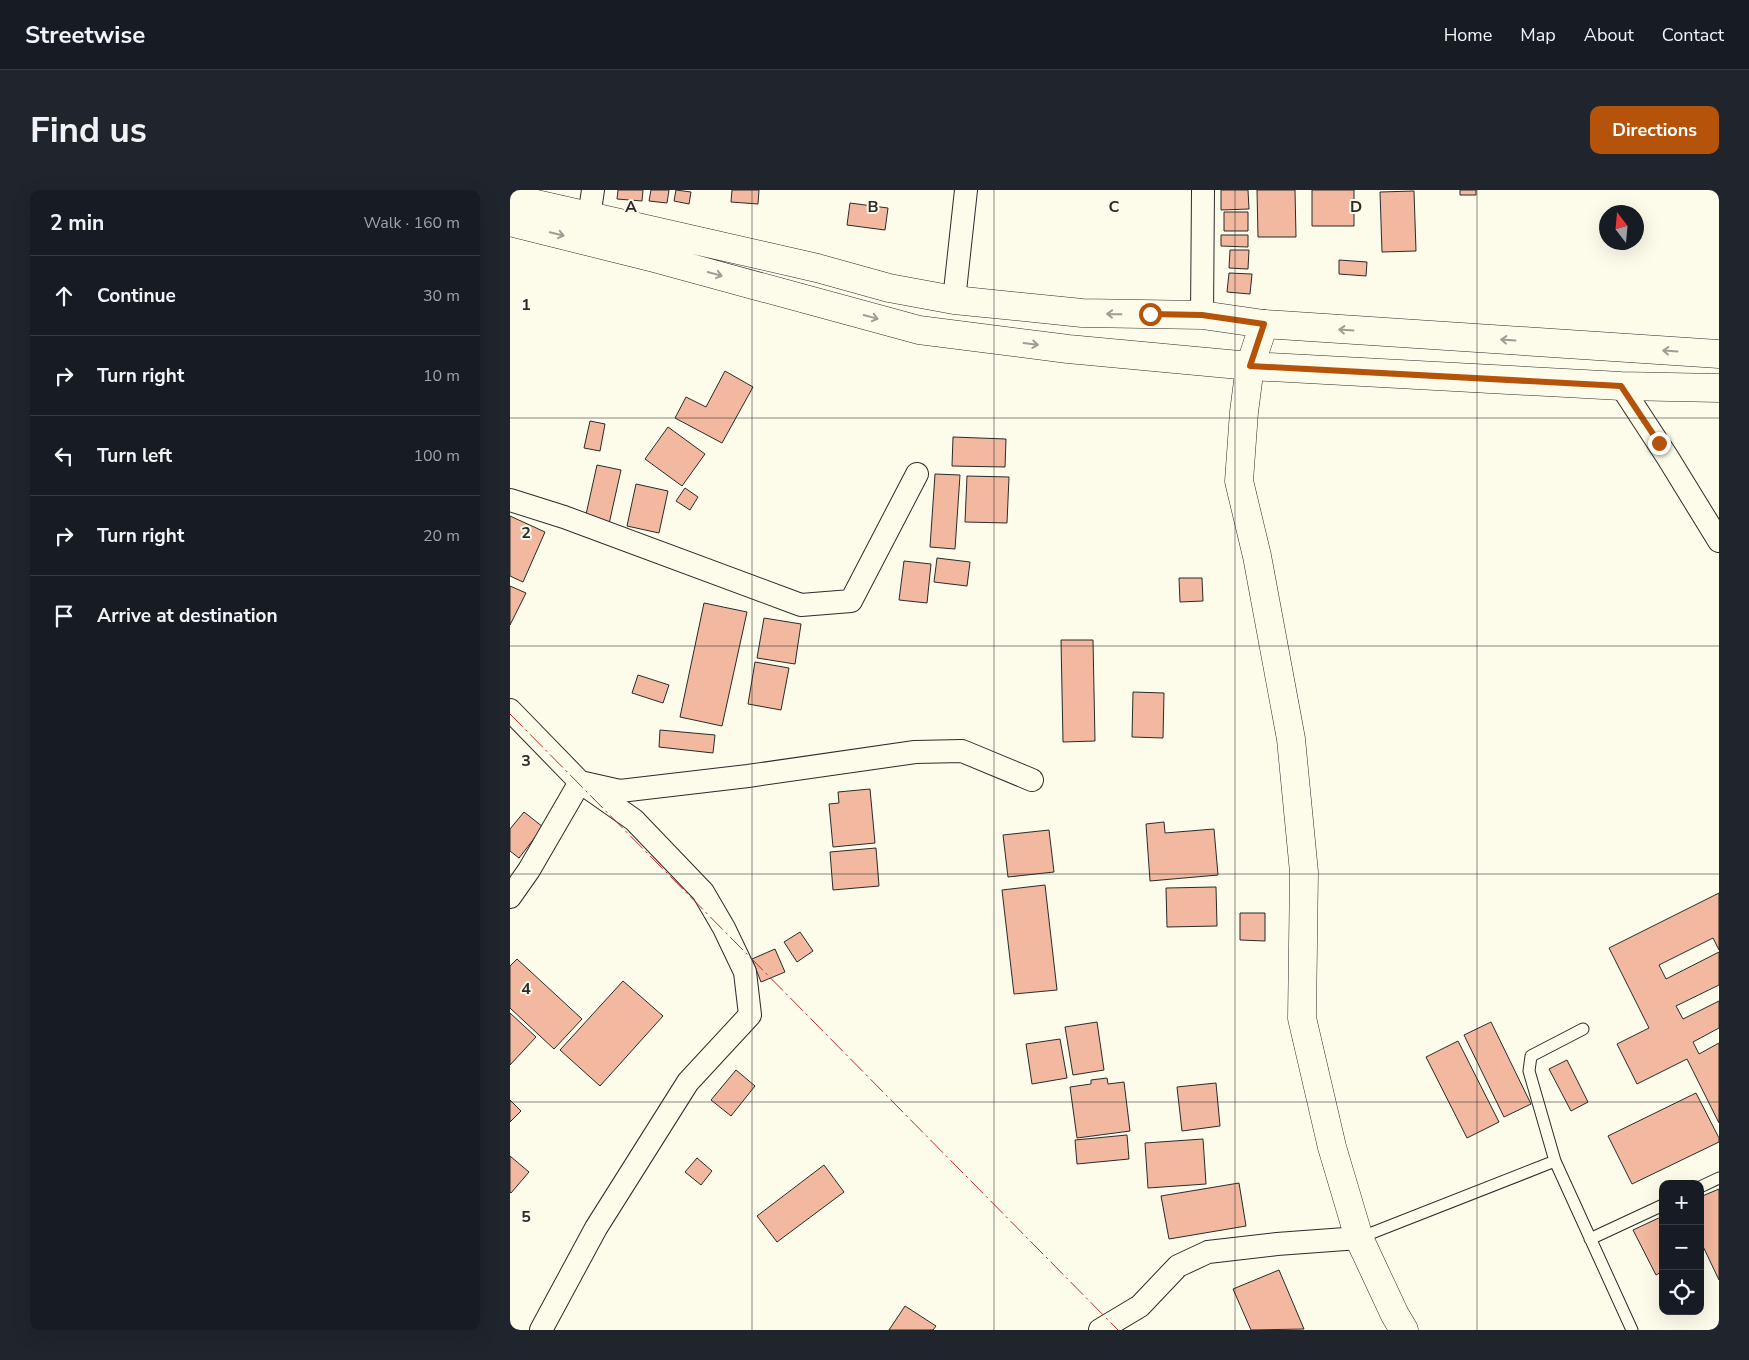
<!DOCTYPE html>
<html lang="en">
<head>
<meta charset="utf-8">
<style>
  :root { --surface:#171b24; --page:#20242c; --text:#f1f3f6; --muted:#9ea1a6; --line:#363941; --accent:#b45309 }
  body { margin:0; font-family:"Nunito Sans",sans-serif; background:var(--page); color:var(--text) }
  .controls { position:absolute; right:15px; bottom:15px; display:grid; overflow:hidden; border-radius:10px; box-shadow:0 5px 20px #0002 }
  .controls button { width:45px; height:45px; display:grid; place-items:center; padding:0; border:0; border-bottom:1px solid var(--line); background:var(--surface); color:var(--text); font:25px sans-serif }
  .compass { position:absolute; left:1089px; top:15px; width:45px; height:45px; border-radius:50%; background:var(--surface); box-shadow:0 5px 20px #0002; rotate:344deg }
  .stop { position:absolute; width:15px; height:15px; margin:-11px; border:4px solid #b45309; border-radius:50%; background:#fff }
  .stop.end { background:#b45309; border-color:#fff; box-shadow:0 1px 5px #0008 }
  .list { margin:0; padding:0; list-style:none }
  h2 { display:flex; justify-content:space-between; align-items:center; height:65px; margin:0; padding:0 20px; font-size:21px }
  h2 small { font-size:16px; font-weight:400; color:var(--muted) }
  .list li { display:grid; grid-template-columns:32px 1fr auto; gap:15px; align-items:center; box-sizing:border-box; height:80px; padding:0 20px; border-top:1px solid var(--line) }
  .list b { display:block; font-size:19px; white-space:nowrap }
  .list em { font-size:16px; font-style:normal; color:var(--muted) }
  .icon { flex:none; width:28px; height:28px; fill:none; stroke:currentColor; stroke-width:2; stroke-linecap:round; stroke-linejoin:round }
  .map { position:relative; flex:none; width:1209px; height:1140px; overflow:hidden; border-radius:10px }
  header { display:flex; align-items:center; gap:30px; box-sizing:border-box; height:70px; padding:0 25px; background:var(--surface); border-bottom:1px solid var(--line) }
  header strong { font-size:24px }
  nav { display:flex; gap:28px; margin-inline-start:auto; font-size:18px }
  .intro { display:flex; align-items:center; justify-content:space-between; box-sizing:border-box; height:120px; padding:0 30px }
  h1 { margin:0; font-size:35px }
  .button { padding:12px 22px; border-radius:10px; background:var(--accent); color:#fff; font-size:18px; font-weight:700 }
  main { display:flex; gap:30px; padding:0 30px }
  aside { flex:1; background:var(--surface); border-radius:10px; box-shadow:0 5px 20px #0002 }
  .map>svg:first-child { display:block }
  .building { fill:#f2b8a0; stroke:#2b2b2b }
  .lines { fill:none; stroke-linecap:round; stroke-linejoin:round }
  .lane-casing { stroke:#2b2b2b; stroke-width:13 }
  .street-casing { stroke:#2b2b2b; stroke-width:24 }
  .secondary-casing { stroke:#2b2b2b; stroke-width:29 }
  .primary-casing { stroke:#2b2b2b; stroke-width:29 }
  .lane { stroke:#fdfbea; stroke-width:11 }
  .street { stroke:#fdfbea; stroke-width:22 }
  .secondary { stroke:#fdfbea; stroke-width:28 }
  .primary { stroke:#fdfbea; stroke-width:28 }
  .power { stroke:#c62828; stroke-width:1; stroke-dasharray:18 4 2.5 4; stroke-linecap:butt }
  .oneway { stroke:#9e9d94 }
  .route { stroke:#b45309; stroke-width:6 }
  .grid { fill:none; stroke:#2b2b2b; stroke-width:1; stroke-opacity:0.55 }
  .grid-label { font-size:16px; text-anchor:middle; font-weight:bold; fill:#2b2b2b; stroke:#fdfbea; stroke-width:4; stroke-linejoin:round; paint-order:stroke }
</style>
</head>
<body>
<header>
<strong>Streetwise</strong>
<nav><a>Home</a><a>Map</a><a>About</a><a>Contact</a></nav>
</header>
<div class="intro"><h1>Find us</h1><a class="button">Directions</a></div>
<main>
<aside>
<h2>2 min<small>Walk · 160 m</small></h2>
<ul class="list">
<li><svg class="icon" aria-label="ahead" viewBox="0 0 24 24"><path d="M12 20V5M6 11l6-6 6 6"/></svg><div><b>Continue</b></div><em>30 m</em></li>
<li><svg class="icon" aria-label="right" viewBox="0 0 24 24"><path d="M7 20v-9h11M14 6l5 5-5 5"/></svg><div><b>Turn right</b></div><em>10 m</em></li>
<li><svg class="icon" aria-label="left" viewBox="0 0 24 24"><path d="M17 20v-9H6M10 6l-5 5 5 5"/></svg><div><b>Turn left</b></div><em>100 m</em></li>
<li><svg class="icon" aria-label="right" viewBox="0 0 24 24"><path d="M7 20v-9h11M14 6l5 5-5 5"/></svg><div><b>Turn right</b></div><em>20 m</em></li>
<li><svg class="icon" aria-label="arrive" viewBox="0 0 24 24"><path d="M6 21V4h12l-3 4 3 4H6"/></svg><div><b>Arrive at destination</b></div></li>
</ul>
</aside>
<div class="map">
<svg width="1209" height="1140" viewBox="0 0 1209 1140">
  <rect width="100%" height="100%" fill="#fdfbea"/>
  <path class="building" d="M108,0H133L132,11L107,9Z
    M141,0H159L157,13L139,11Z
    M166,0L181,2L179,14L164,11Z
    M222,0H249L248,14L221,12Z
    M711,0H738L739,19L711,20Z
    M747,0H785L786,47H748Z
    M802,0H844V36H802Z
    M950,0H966V5H950Z
    M904,1L906,61L872,62L870,2Z
    M340,13L378,18L375,40L337,35Z
    M714,22H738V41H714Z
    M711,45H738V57L711,56Z
    M720,60H739L738,79L719,78Z
    M829,70L857,72L856,86L829,84Z
    M719,83L742,84L740,104L717,102Z
    M215,181L243,197L212,253L165,228L176,207L196,217Z
    M80,231L95,234L90,261L74,258Z
    M158,237L195,264L172,296L135,269Z
    M443,247L496,249L495,277L442,276Z
    M87,275L111,280L99,334L75,329Z
    M425,284L450,285L445,359L420,357Z
    M457,286L499,287L497,333L455,332Z
    M126,294L158,301L149,343L117,336Z
    M175,298L188,307L180,320L166,311Z
    M0,326L35,342L13,392L0,386Z
    M427,368L460,372L457,396L424,392Z
    M394,371L421,374L417,413L389,410Z
    M669,388H692L693,411L670,412Z
    M0,396L16,403L0,435Z
    M194,413L237,422L212,536L170,527Z
    M254,428L291,434L285,474L247,468Z
    M551,450H583L585,551L553,552Z
    M245,472L279,478L271,520L238,514Z
    M128,485L159,495L153,513L122,503Z
    M623,502L654,503L653,548L622,547Z
    M150,540L205,545L203,563L149,557Z
    M360,599L365,653L323,657L319,614L329,613L328,602Z
    M14,622L33,637L9,668L0,661V639Z
    M654,632L655,643L704,639L708,685L640,691L636,634Z
    M539,640L544,682L498,687L493,645Z
    M366,658L369,696L323,700L320,662Z
    M535,695L547,800L504,804L492,700Z
    M706,697L707,736L657,737L656,698Z
    M1209,703V760L1203,748L1149,775L1156,789L1209,762V795L1166,816L1173,829L1209,811V838L1183,852L1189,864L1209,853V933L1177,869L1127,894L1107,854L1139,838L1099,758Z
    M730,723H755V751L730,750Z
    M290,742L303,761L287,772L274,752Z
    M265,759L275,782L251,792L242,769Z
    M7,769L72,829L44,859L0,818V776Z
    M113,791L153,826L90,896L50,860Z
    M0,823L26,847L0,875Z
    M587,832L594,880L563,885L555,837Z
    M981,832L1021,914L994,927L954,845Z
    M550,849L557,888L522,894L516,854Z
    M948,851L989,932L957,948L916,867Z
    M1057,870L1078,912L1061,921L1039,879Z
    M226,880L245,896L221,926L201,910Z
    M597,888L598,894L614,892L620,941L567,948L560,897L581,894V890Z
    M706,893L710,936L672,941L667,897Z
    M1186,903L1209,948V952L1122,994L1098,946Z
    M0,910L11,921L0,932Z
    M617,945L619,969L567,974L565,950Z
    M693,949L696,994L638,998L635,953Z
    M0,966L19,982L1,1003L0,1002Z
    M187,968L202,981L191,995L175,982Z
    M314,975L334,1002L267,1052L247,1026Z
    M729,993L736,1036L659,1049L651,1006Z
    M1209,999V1090L1190,1050V1007Z
    M1153,1026V1081L1146,1085L1123,1040Z
    M769,1080L794,1139L741,1140L723,1099Z
    M395,1116L426,1136L423,1140H379Z"/>
  <g class="lines">
    <g class="lane-casing">
      <path id="lane" d="M1045,971L1019,881L1021,866L1073,839
        M1190,997L1209,988
        M849,1048L1045,971L1122,1140
        M1080,1049L1153,1015"/>
    </g>
    <g class="street-casing">
      <path id="street" d="M79,27L83,0
        M444,110L456,0
        M692,125L693,0
        M1111,196L1158,268L1209,351
        M0,310L54,327L291,415L341,411L407,284
        M0,520L70,592L124,630L193,702L214,738L235,782L240,825L178,892L86,1038L31,1140
        M0,707L19,680L70,592L110,601L238,586L405,562L452,561L522,590
        M590,1140L630,1116L668,1076L698,1062L767,1054L849,1048"/>
    </g>
    <g class="secondary-casing">
      <path id="secondary" d="M754,134L740,176L734,222L729,291L747,366L781,549L794,682L792,828L822,957L849,1048L885,1125L894,1140"/>
    </g>
    <g class="primary-casing">
      <path id="primary" d="M0,8L307,78L379,98L444,110L572,123L692,125L754,134L1209,164
        M0,32L144,68L409,140L558,159L740,176L1111,196L1209,198"/>
    </g>
    <use href="#lane" class="lane"/>
    <use href="#street" class="street"/>
    <use href="#secondary" class="secondary"/>
    <use href="#primary" class="primary"/>
    <path class="power" d="M0,524L608,1140"/>
  </g>
  <defs><path id="oneway-shaft" d="M-6 0H5M1.5-3L5.5 0L1.5 3" fill="none" stroke-width="1.6" stroke-linecap="round" stroke-linejoin="round" transform="scale(1.25)"/></defs>
  <g class="oneway">
    <use href="#oneway-shaft" transform="translate(47 44) rotate(14)"/>
    <use href="#oneway-shaft" transform="translate(205 84) rotate(15)"/>
    <use href="#oneway-shaft" transform="translate(604 124) rotate(-179)"/>
    <use href="#oneway-shaft" transform="translate(361 127) rotate(15)"/>
    <use href="#oneway-shaft" transform="translate(836 140) rotate(-176)"/>
    <use href="#oneway-shaft" transform="translate(998 150) rotate(-176)"/>
    <use href="#oneway-shaft" transform="translate(521 154) rotate(7)"/>
    <use href="#oneway-shaft" transform="translate(1160 161) rotate(-176)"/>
  </g>
  <g class="lines">
    <path class="route" d="M640,124L692,125L754,134L740,176L1111,196L1149,253"/>
  </g>
  <path class="grid" d="M242,0V1140M484,0V1140M725,0V1140M967,0V1140M0,228H1209M0,456H1209M0,684H1209M0,912H1209"/>
  <g class="grid-label">
    <text x="121" y="22">A</text>
    <text x="363" y="22">B</text>
    <text x="604" y="22">C</text>
    <text x="846" y="22">D</text>
    <text x="16" y="120">1</text>
    <text x="16" y="348">2</text>
    <text x="16" y="576">3</text>
    <text x="16" y="804">4</text>
    <text x="16" y="1032">5</text>
  </g>
</svg>
<div class="controls">
<button>+</button>
<button>−</button>
<button><svg class="icon" aria-label="locate" viewBox="0 0 24 24"><circle cx="12" cy="12" r="6"/><path d="M12 2v4M12 18v4M2 12h4M18 12h4"/></svg></button>
</div>
<svg class="compass" viewBox="-18 -18 36 36"><path d="M0-13l5 13h-10z" fill="#e53935"/><path d="M0 13l5-13h-10z" fill="#9ea1a6"/></svg>
<div class="stop" style="left:640px;top:124px"></div>
<div class="stop end" style="left:1149px;top:253px"></div>
</div>
</main>
</body>
</html>
